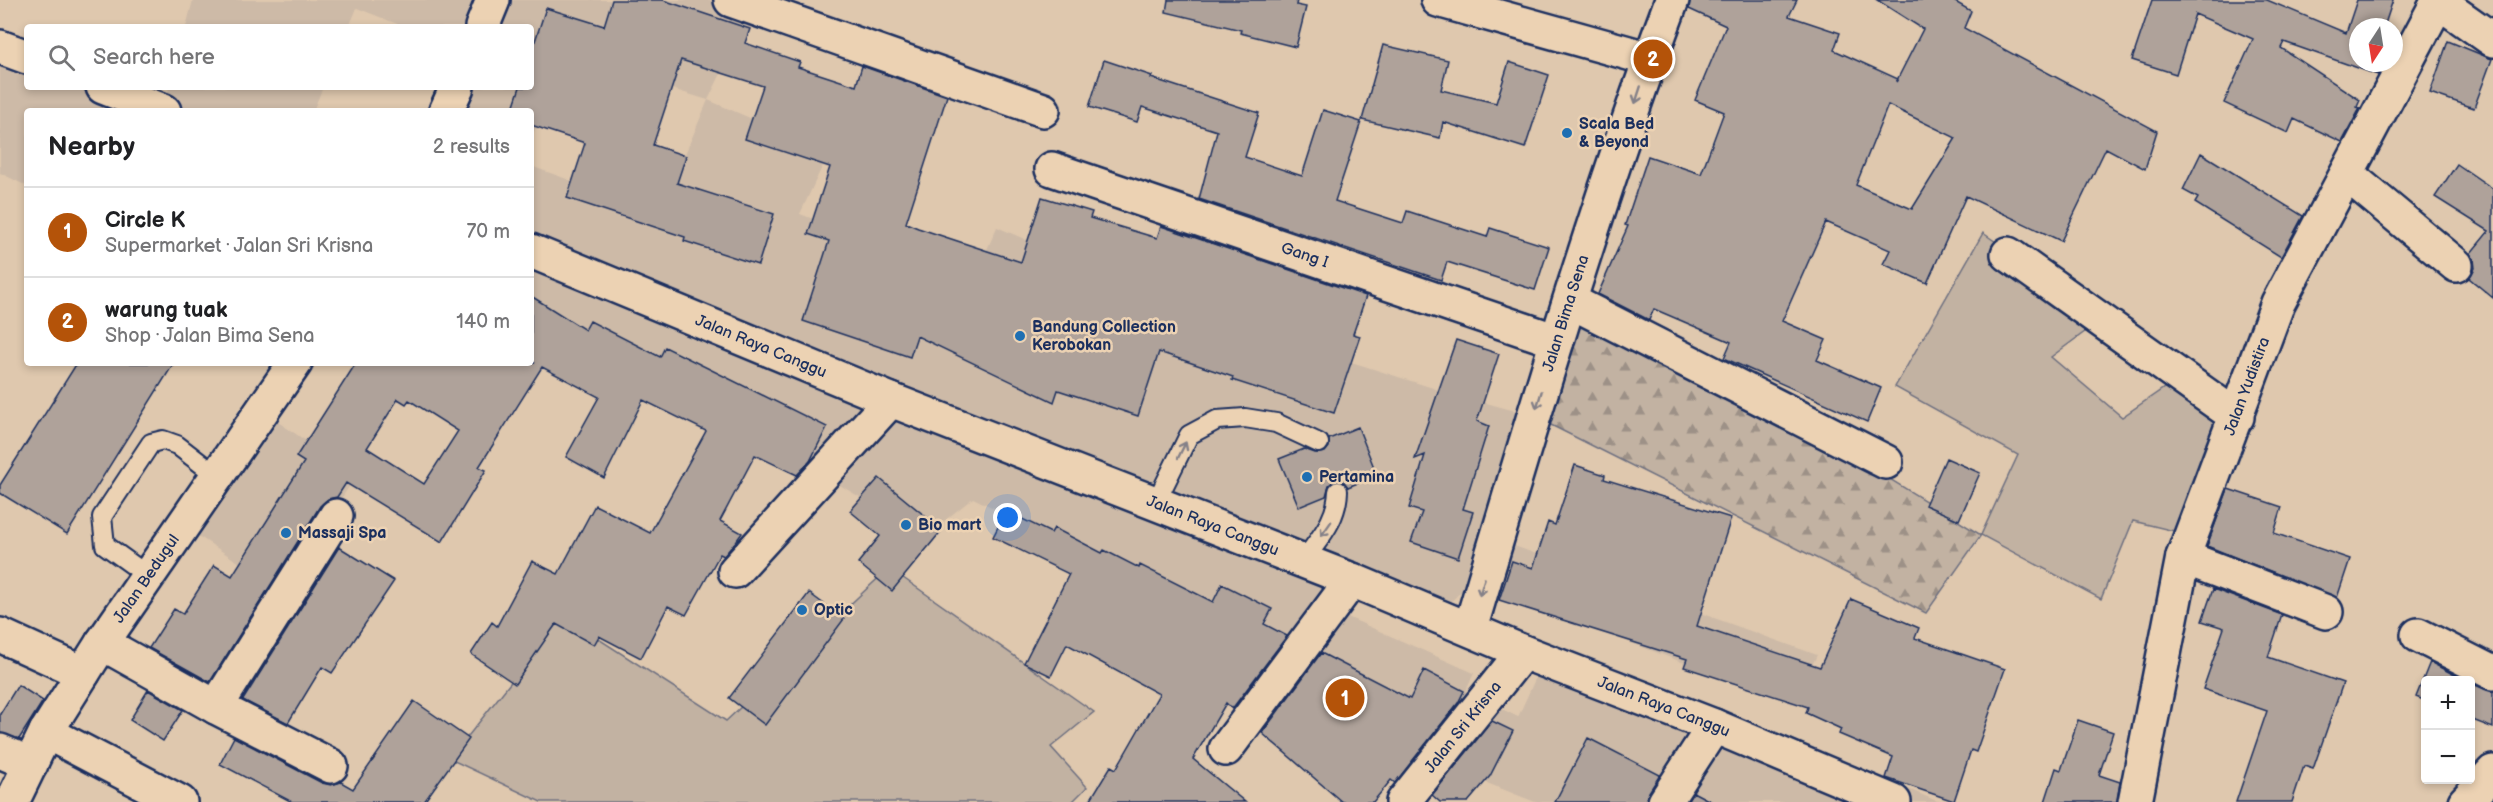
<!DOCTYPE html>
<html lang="en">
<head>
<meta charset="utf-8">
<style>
  :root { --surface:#fff; --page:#f6f6f6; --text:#202124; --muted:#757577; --line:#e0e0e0; --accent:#b45309 }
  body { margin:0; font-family:"Balsamiq Sans",sans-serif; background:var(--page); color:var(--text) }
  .controls { position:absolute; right:18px; bottom:18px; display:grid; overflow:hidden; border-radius:6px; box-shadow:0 3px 9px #0003 }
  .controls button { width:54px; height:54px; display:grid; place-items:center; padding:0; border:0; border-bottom:2px solid var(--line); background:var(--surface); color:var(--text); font:30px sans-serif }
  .compass { position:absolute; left:2349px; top:18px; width:54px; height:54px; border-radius:50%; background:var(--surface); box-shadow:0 3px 9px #0003; rotate:192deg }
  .you { position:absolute; left:1008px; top:518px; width:21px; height:21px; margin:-15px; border:4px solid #fff; border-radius:50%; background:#1a73e8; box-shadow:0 0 0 9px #1a73e833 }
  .badge { display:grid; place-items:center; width:39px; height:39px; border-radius:50%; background:var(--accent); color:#fff; font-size:20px; font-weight:700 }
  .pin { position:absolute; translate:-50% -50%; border:3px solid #fff; box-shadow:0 2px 6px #0006 }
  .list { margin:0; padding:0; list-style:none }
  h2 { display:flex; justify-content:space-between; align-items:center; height:78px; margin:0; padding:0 24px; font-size:26px }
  h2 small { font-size:20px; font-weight:400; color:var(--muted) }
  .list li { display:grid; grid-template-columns:39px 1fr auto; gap:18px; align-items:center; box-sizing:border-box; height:90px; padding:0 24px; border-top:2px solid var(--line) }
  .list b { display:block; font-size:22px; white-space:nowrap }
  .list p { margin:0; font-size:20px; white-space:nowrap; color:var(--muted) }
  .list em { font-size:20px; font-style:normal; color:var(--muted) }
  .icon { flex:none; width:33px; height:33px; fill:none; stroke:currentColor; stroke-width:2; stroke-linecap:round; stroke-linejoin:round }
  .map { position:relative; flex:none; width:2493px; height:802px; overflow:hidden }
  .search { position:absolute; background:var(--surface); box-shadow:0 3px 9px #0003; left:24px; top:24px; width:510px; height:66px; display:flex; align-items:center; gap:15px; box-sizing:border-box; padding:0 21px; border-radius:6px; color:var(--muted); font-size:22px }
  .panel { position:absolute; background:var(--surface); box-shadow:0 3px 9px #0003; left:24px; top:108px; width:510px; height:258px; border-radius:6px }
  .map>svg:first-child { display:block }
  .built { fill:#cdbaa7 }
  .green { fill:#c2b2a2; stroke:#6e7080; stroke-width:1.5 }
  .forest { fill:url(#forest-firs); stroke:#6e7080; stroke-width:1.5 }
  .building { fill:#afa29a; stroke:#1b2f5e; stroke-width:1.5; fill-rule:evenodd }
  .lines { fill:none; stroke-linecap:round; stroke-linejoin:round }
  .lane-casing { stroke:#1b2f5e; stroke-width:22 }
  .street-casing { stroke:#1b2f5e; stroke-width:38 }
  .secondary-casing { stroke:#1b2f5e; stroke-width:38 }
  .lane { stroke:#ecd2b3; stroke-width:18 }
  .street { stroke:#ecd2b3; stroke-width:33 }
  .secondary { stroke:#ecd2b3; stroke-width:33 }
  .oneway { stroke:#848088 }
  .poi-dot { fill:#1f6fb2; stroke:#ecd2b3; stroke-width:2 }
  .labels { text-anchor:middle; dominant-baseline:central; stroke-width:5; stroke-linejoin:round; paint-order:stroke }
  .poi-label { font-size:16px; font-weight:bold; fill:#1b2f5e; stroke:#ecd2b3; text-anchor:start }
  .street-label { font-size:16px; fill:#1b2f5e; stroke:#ecd2b3 }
</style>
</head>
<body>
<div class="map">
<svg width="2493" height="802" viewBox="0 0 2493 802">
  <defs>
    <pattern id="forest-firs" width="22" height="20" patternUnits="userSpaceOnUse" patternTransform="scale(1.5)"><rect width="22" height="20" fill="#c2b2a2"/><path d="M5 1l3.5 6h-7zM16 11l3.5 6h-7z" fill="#9d9187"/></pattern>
  </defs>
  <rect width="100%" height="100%" fill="#dfc8ae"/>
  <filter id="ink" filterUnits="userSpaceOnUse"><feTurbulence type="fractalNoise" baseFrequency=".0167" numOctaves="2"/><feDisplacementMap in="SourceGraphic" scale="12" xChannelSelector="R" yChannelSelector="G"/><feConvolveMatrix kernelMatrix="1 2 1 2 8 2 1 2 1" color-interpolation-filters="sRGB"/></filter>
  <g filter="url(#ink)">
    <path class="built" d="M193,0H757L708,100L829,152L800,214L974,279L997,227L1179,307L1436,389L1533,416L1495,539L1817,655L1793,704L1470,582L1444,609L1361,570L1325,607L1474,673L1466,691L1518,717L1550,646L1779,734L1939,802H1535L1419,756L1367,724L1263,672L1283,648L973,498L925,536L818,472L531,336V166L660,213L708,100L564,56L531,139V111H439L449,87H531V27H405L357,8L349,27H186Z
      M0,34L27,44V87H141L167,96L169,87H323L313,111H27V186L0,173Z
      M263,412L357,475L280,589L183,526Z"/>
    <path class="green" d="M1983,233L2105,317L2051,357L2122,417L2180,377L2239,420L2174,531L2133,521L2101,599L1981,535L2018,455L1895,387Z
      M889,568L1094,712L1051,747L1087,787L1072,802H541L450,759L563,616L726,721Z"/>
    <path class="forest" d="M1577,287L1981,535L1926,613L1533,416Z"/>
    <path class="building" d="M612,0H663L750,29L745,43L800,62L798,67L856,86L862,66L947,96L906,223L918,228L1021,262L1042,197L1092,212L1090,218L1157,238L1161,226L1366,296L1353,334L1360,336L1334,413L1232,380L1233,377L1159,352L1138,416L1058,390L1054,402L917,336L910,357L803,321L829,241L808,234L830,167L745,139L763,86L681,60L653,145L686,156L677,183L774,214L758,265L684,241L685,237L567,198L585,143L531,125V111H512L520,87H531V53L546,8L604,26Z
      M1168,0H1297L1296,5L1306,7L1296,47L1240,33L1241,30L1166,12Z
      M1690,0H1797L1789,16L1840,33L1834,50L1898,79L1896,82L1923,29L1877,0H1952L1971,11L1964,28L2157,131L2145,169L2106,148L2061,241L1966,196L1927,283L1883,264L1890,250L1826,222L1782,321L1826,340L1817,360L1881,388L1867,422L1724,358L1731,342L1654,309L1649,320L1598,294L1628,226L1625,225L1648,156L1701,174L1724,112L1695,100L1726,26L1689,9ZM1888,105L1956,138L1912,209L1856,185Z
      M2152,0H2267L2346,33L2357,0H2393L2384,27H2358V63H2384L2378,75L2284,42L2281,48L2360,100L2357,107L2360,108L2342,142L2294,119L2288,133L2224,103L2253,39L2195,14L2176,74L2132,60Z
      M2448,41L2492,59L2474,108L2430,93Z
      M1383,45L1448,60L1441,90L1496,103L1509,62L1549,75L1525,148L1443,122L1440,138L1362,120Z
      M1104,60L1152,76L1151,78L1259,113L1245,157L1302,176L1323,110L1361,122L1335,201L1403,223L1407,211L1487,237L1490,228L1549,247L1535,290L1447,262L1441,280L1199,199L1217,131L1142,107L1137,122L1089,107Z
      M2201,153L2303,216L2281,257L2195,203L2198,198L2183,190Z
      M2457,164L2493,189V298L2469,278L2475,268L2474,259L2470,254L2489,231L2435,197Z
      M531,296L585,330L590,321L660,357L665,347L827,427L810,461L797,475L755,455L720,521L742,533L737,540L724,556L720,554L686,615L668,606L641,658L599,636L594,645L556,624L515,684L471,654L492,622L497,626L532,561L558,574L595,505L650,533L706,431L643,400L604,478L566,457L599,397L542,367L479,467L486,470L442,542L346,483L337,497L328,499L320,506L210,682L149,648L174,609L183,614L214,565L232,576L304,462L296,457L356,363H535L531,361ZM398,399L406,404L409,400L458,431L424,484L367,448Z
      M1456,340L1499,354L1477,421L1489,426L1463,509L1473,512L1458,558L1411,542L1422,512L1409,508L1425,455L1415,459Z
      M77,363H174L67,534L0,493V485Z
      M1358,427L1377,475L1348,487L1344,482L1334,481L1329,485L1326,496L1299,507L1279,459L1304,449L1315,453L1325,452L1329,447V439Z
      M1946,458L1980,473L1959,520L1925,505Z
      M1575,465L1605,475L1604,479L1731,518L1697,626L1820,667L1851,599L1919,628L1915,638L2005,669L1976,752L1971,750L1954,801L1886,778L1893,757L1839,734L1841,729L1806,713L1808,707L1684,667L1687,659L1499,600L1512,561L1533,568L1548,522L1555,525Z
      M879,478L942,530L892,591L858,563L880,536L850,511Z
      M2228,489L2282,507L2274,533L2350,559L2337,598L2207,546Z
      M1006,511L1051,533L1054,528L1102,553L1104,550L1139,568L1140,565L1213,602L1222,584L1272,609L1264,624L1287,636L1232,709L1226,703L1193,759L1245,802H1089L1111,766L1116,769L1159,694L1067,644L1051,676L1024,663L1069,574L993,537Z
      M339,547L394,581L332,673L322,667L288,723L243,700Z
      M2213,589L2282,615L2268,657L2343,683L2313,769L2304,766L2292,802H2236L2267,711L2203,689L2224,628L2202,621Z
      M809,593L844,619L765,725L729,698Z
      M1321,653L1410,699L1424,670L1464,691L1458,703L1395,783L1391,780L1373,802H1342L1262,733Z
      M2430,662L2466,681H2426V701L2416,697Z
      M2470,683L2493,692V728L2470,719Z
      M18,685L43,701L19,739L0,733V714Z
      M148,690L183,710L163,741L130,720Z
      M414,701L469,739L424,802H292L220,764L234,737L322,783L331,785L341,782L353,789Z
      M2078,720L2113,732L2099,775L2120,782L2117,802H2045L2056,768L2061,770Z
      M1492,721L1513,731L1490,776L1468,802H1440L1432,795Z
      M1588,738L1660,775L1649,792L1646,802H1555Z
      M1693,792L1712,802H1687Z"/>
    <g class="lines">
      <g class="lane-casing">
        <path id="lane" d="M1156,502L1189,435L1217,420L1245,418L1276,423L1319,443
          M1303,562C1319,538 1337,521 1338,491
          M148,576L105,545L102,517L151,443L163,440L177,445L217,476"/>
      </g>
      <g class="street-casing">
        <g id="street">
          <path d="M731,0L1043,110"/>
          <path d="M1438,0L1650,59"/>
          <path d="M2439,2L2493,40"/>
          <path id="s1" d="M1052,169L1557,341"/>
          <path d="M2348,175L2456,265"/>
          <path d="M2008,254L2237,417"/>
          <path d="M1570,301L1886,462"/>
          <path d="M2183,557L2326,612"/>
          <path d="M735,571L891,400"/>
          <path id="s2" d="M1470,629C1533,418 1595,206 1672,0"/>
          <path d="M0,635L83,673"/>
          <path d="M2418,635L2493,673"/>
          <path d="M102,643L216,707L331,766"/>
          <path d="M216,707L336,516"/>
          <path d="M46,732L180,802"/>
          <path d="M1226,749L1352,580"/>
          <path d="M0,751L31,764"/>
          <path id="s3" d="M12,802L46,732L102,643L295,363"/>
          <path id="s4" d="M1403,802L1523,652"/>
          <path d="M1665,802L1714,726"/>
          <path id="s5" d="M2135,802L2183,557L2278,303L2439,0"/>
          <path d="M2465,802L2493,772"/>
        </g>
      </g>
      <g class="secondary-casing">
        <g id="secondary">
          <path d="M482,27L493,0"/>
          <path d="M0,47L27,57"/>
          <path d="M103,87L164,111"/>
          <path d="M446,111L457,87"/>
          <path id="s6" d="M531,251L891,400L1352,580L1523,652L1714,726L1894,802"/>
        </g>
      </g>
      <use href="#lane" class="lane"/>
      <use href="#street" class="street"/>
      <use href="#secondary" class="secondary"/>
    </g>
    <defs><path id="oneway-shaft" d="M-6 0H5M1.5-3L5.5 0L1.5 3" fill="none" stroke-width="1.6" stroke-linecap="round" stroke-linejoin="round" transform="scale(1.5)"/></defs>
    <g class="oneway">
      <use href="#oneway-shaft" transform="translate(1638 95) rotate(108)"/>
      <use href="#oneway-shaft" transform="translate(1539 400) rotate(107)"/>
      <use href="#oneway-shaft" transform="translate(1182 450) rotate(-64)"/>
      <use href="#oneway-shaft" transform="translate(1326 529) rotate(125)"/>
      <use href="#oneway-shaft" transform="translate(1482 587) rotate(107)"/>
    </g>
  </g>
  <g class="poi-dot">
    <circle cx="1567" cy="133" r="6"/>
    <circle cx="1020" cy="336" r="6"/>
    <circle cx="1307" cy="477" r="6"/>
    <circle cx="906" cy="525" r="6"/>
    <circle cx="286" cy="533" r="6"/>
    <circle cx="802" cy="610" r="6"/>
  </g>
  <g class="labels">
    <g class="poi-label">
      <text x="1579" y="124">Scala Bed<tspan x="1579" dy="18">&amp; Beyond</tspan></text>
      <text x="1032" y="327">Bandung Collection<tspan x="1032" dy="18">Kerobokan</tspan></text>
      <text x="1319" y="477">Pertamina</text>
      <text x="918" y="525">Bio mart</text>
      <text x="298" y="533">Massaji Spa</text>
      <text x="814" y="610">Optic</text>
    </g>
    <g class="street-label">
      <text stroke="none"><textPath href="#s1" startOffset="267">Gang I</textPath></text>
      <text stroke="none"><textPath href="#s2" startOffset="330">Jalan Bima Sena</textPath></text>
      <text stroke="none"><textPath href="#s6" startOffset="249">Jalan Raya Canggu</textPath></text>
      <text stroke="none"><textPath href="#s5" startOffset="432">Jalan Yudistira</textPath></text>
      <text stroke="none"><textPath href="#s6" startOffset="735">Jalan Raya Canggu</textPath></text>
      <text stroke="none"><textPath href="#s3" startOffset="261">Jalan Bedugul</textPath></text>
      <text stroke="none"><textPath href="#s6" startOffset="1221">Jalan Raya Canggu</textPath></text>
      <text stroke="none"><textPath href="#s4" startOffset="96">Jalan Sri Krisna</textPath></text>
    </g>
  </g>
</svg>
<div class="controls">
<button>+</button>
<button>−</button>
</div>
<svg class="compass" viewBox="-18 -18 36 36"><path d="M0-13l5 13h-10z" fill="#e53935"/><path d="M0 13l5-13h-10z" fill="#757577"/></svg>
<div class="you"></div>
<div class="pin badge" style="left:1345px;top:698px">1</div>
<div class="pin badge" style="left:1653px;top:59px">2</div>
<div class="search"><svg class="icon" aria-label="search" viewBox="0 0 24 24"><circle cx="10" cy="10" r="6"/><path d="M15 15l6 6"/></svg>Search here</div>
<section class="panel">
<h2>Nearby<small>2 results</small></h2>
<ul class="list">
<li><span class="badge">1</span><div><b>Circle K</b><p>Supermarket · Jalan Sri Krisna</p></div><em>70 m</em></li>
<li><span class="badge">2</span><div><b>warung tuak</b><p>Shop · Jalan Bima Sena</p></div><em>140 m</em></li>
</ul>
</section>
</div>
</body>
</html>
